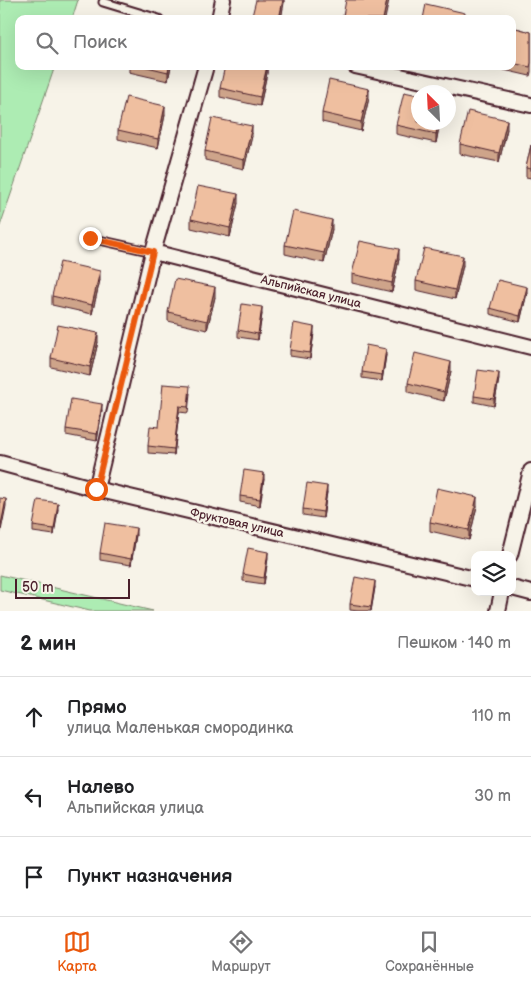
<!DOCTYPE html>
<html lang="ru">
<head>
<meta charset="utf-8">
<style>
  :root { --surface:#fff; --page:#f2f2f2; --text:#202124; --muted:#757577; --line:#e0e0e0; --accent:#ea580c }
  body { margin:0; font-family:"Balsamiq Sans",sans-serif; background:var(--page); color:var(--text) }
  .controls { position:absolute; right:15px; bottom:15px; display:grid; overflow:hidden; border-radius:10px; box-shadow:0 5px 20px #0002 }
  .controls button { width:45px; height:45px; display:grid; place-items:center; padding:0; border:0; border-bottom:1px solid var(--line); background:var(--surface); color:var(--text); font:25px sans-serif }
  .compass { position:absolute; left:411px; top:85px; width:45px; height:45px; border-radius:50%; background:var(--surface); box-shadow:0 5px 20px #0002; rotate:336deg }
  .scale { position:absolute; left:15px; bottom:12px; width:115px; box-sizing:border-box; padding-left:5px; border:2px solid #4a1f2b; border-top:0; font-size:14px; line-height:18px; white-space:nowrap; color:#4a1f2b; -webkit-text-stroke:4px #f7f3e8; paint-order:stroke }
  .stop { position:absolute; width:15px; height:15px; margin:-11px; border:4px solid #ea580c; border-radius:50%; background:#fff }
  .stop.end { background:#ea580c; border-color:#fff; box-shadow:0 1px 5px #0008 }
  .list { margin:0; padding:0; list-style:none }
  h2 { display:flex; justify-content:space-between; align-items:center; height:65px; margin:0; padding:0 20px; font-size:21px }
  h2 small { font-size:16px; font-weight:400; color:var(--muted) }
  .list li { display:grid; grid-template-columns:32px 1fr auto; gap:15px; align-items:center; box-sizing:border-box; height:80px; padding:0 20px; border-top:1px solid var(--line) }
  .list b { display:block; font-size:19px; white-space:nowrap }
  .list p { margin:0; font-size:16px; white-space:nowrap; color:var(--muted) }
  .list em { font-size:16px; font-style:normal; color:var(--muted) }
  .icon { flex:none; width:28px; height:28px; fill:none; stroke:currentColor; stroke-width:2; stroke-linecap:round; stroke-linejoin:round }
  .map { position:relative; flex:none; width:531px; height:611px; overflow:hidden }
  .search { position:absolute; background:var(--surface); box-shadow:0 5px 20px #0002; left:15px; right:15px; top:15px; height:55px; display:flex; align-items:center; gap:12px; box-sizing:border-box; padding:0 18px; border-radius:10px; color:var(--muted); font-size:19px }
  .sheet { height:305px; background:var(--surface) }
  nav { display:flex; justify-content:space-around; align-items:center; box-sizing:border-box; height:70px; border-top:1px solid var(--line); background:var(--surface); font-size:14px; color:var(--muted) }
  nav a { display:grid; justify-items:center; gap:2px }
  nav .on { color:var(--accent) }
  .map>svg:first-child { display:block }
  .green { fill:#adecb3; stroke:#7c866f }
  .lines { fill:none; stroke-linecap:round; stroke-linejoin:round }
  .service-casing { stroke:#4a1f2b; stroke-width:11 }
  .minor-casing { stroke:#4a1f2b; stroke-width:18 }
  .service { stroke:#f7f3e8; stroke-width:7 }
  .minor { stroke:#f7f3e8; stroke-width:14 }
  .wall { fill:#cea48a; stroke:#4a1f2b }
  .shaded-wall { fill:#a78670; stroke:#4a1f2b }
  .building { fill:#efbfa0; stroke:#4a1f2b }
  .route { stroke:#ea580c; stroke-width:6 }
  .labels { text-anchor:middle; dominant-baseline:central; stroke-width:5; stroke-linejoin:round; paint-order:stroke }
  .street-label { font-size:12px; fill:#4a1f2b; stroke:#f7f3e8 }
</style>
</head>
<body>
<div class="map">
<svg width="531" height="611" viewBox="0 0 531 611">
  <rect width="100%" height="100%" fill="#f7f3e8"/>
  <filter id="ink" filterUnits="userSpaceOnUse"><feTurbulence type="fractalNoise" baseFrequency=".02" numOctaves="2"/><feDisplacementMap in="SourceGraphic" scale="10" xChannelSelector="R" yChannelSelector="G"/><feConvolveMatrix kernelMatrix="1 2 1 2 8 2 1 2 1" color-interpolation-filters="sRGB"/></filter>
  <g filter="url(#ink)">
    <path class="green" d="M0,0H78L72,19H19V66H55L0,226Z
      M0,575L153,611H90L0,590Z"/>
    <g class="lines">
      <g class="service-casing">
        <path id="service" d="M103,2L159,19
          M90,238L153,252"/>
      </g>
      <g class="minor-casing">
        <path id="minor" d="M219,19L223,0
          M355,66L531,105
          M153,252L531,347
          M0,463L96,489L475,579
          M96,489L153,252L206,66
          M510,555L531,471
          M512,588L531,593
          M498,611L502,592"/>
      </g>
      <use href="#service" class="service"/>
      <use href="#minor" class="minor"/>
    </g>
    <path class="wall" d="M284,0L281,19H252V16Z
      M343,16L385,19H343Z
      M512,27L531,32V72L530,76L491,67L512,66Z
      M129,66H171L168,81L129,72Z
      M267,66V73L260,106L220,97V88Z
      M369,98L361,131L322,122V113Z
      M165,115L158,148L118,139V130Z
      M418,122H440L436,143L396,134V125Z
      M507,129L499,162L460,154V144Z
      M252,136L244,169L205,160V151Z
      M531,145V178L526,177V168Z
      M238,203L230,237L191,228V219Z
      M332,229L324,263L285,254V245Z
      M399,259L392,292L352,283V274Z
      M463,265L455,299L416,290V281Z
      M100,280L92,314L52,305V296Z
      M527,293L520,322L490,314V308Z
      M215,297L207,330L168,321V312Z
      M262,314L258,340L238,337V330Z
      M314,333L310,359L290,356V350Z
      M98,342L90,376L51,367V358Z
      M386,355L382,381L362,378V372Z
      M451,371L444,401L408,392V383Z
      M499,379L494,406L474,402V396Z
      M190,393L188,413L179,412L174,455L148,453V446L159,427Z
      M102,410L97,441L66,435V429Z
      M264,479L260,506L240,502V496Z
      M327,492L323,518L303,515V509Z
      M477,506L469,540L430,531V522Z
      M58,509L54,535L33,532V526Z
      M136,535L131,565L100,560V553Z
      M268,558L264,584L243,581V574Z
      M375,587L371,611H358L350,610V604Z"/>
    <path class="shaded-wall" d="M283,0H284V3L281,19H279Z
      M387,0H389L385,19H383Z
      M169,66H171L168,81V72Z
      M267,66V73L260,106V97Z
      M369,89V98L361,131V122Z
      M165,106V115L158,148V139Z
      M507,120V129L499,162V153Z
      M438,122H440L436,143V134Z
      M252,126V136L244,169V160Z
      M238,194V203L230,237V228Z
      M332,220V229L324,263V253Z
      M399,249V259L392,292V283Z
      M463,256V265L455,299V290Z
      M100,271V280L92,314V305Z
      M215,287V297L207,330V321Z
      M527,287V293L520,322V316Z
      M262,307V314L258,340V334Z
      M314,327V333L310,359V353Z
      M98,333V342L90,376V367Z
      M386,349V355L382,381V375Z
      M451,362V371L444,401V392Z
      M499,373V379L494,406V399Z
      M102,404V410L97,441V434Z
      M179,406V412L174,455V449Z
      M264,473V479L260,506V499Z
      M327,486V492L323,518V512Z
      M477,497V506L469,540V530Z
      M6,499V506L0,536V530Z
      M58,503V509L54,535V529Z
      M136,528V535L131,565V559Z
      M268,552V558L264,584V578Z
      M375,581V587L371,611V607Z"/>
    <path class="building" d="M256,0H283L279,19H267L252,16Z
      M346,0H387L383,19H357L343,16Z
      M426,4L465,13L464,19H423Z
      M512,27L531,32V63L530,67L512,63Z
      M143,66H169L168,72Z
      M225,66H267L260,97L220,88Z
      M329,80L369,89L361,122L322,113Z
      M404,92L418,95V122H438L436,134L396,125Z
      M126,97L165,106L158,139L118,130Z
      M468,111L507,120L499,153L460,144Z
      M212,118L252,126L244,160L205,151Z
      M531,145V169L526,168Z
      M198,186L238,194L230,228L191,219Z
      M293,211L332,220L324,253L285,245Z
      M360,241L399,249L392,283L352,274Z
      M424,248L463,256L455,290L416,281Z
      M60,262L100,271L92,305L52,296Z
      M175,279L215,287L207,321L168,312Z
      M498,280L527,287L520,316L490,308Z
      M242,304L262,307L258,334L238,330Z
      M294,323L314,327L310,353L290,350Z
      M58,325L98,333L90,367L51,358Z
      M366,345L386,349L382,375L362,372Z
      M415,353L451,362L444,392L408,383Z
      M478,370L499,373L494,399L474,396Z
      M163,384L190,386L188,407L179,406L174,449L148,446L150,426L159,427Z
      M71,399L102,404L97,434L66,429Z
      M244,470L264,473L260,499L240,496Z
      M307,483L327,486L323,512L303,509Z
      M437,488L477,497L469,530L430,522Z
      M0,498L6,499L0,530Z
      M38,500L58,503L54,529L33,526Z
      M105,523L136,528L131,559L100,553Z
      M248,548L268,552L264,578L243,574Z
      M355,577L375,581L371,607L350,604Z"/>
  </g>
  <g class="lines" filter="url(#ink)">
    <path class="route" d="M90,238L153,252L96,489"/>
  </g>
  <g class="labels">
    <g class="street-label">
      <text transform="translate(311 292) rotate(14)">Альпийская улица</text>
      <text transform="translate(237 523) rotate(13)">Фруктовая улица</text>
    </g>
  </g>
</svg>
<div class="controls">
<button><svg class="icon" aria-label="layers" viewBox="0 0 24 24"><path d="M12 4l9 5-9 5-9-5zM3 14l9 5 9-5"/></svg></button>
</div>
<svg class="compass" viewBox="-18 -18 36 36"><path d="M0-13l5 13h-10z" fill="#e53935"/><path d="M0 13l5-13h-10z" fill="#757577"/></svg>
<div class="scale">50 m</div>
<div class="stop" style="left:96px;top:489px"></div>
<div class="stop end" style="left:90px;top:238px"></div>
<div class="search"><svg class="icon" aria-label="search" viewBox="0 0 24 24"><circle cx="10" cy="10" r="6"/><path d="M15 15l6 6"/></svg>Поиск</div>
</div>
<section class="sheet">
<h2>2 мин<small>Пешком · 140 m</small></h2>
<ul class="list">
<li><svg class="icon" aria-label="ahead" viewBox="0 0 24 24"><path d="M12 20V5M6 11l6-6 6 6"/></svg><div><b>Прямо</b><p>улица Маленькая смородинка</p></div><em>110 m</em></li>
<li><svg class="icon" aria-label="left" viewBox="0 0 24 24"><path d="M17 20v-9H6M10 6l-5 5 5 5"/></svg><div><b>Налево</b><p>Альпийская улица</p></div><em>30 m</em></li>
<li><svg class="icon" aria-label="arrive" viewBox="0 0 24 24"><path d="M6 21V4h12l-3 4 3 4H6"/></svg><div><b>Пункт назначения</b></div></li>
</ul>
</section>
<nav>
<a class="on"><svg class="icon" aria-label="map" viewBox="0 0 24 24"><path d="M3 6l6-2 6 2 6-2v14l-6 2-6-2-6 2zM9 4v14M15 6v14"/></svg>Карта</a>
<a><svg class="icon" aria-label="directions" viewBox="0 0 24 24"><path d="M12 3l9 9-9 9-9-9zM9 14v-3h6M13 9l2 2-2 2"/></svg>Маршрут</a>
<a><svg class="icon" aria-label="saved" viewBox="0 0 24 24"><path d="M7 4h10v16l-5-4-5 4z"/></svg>Сохранённые</a>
</nav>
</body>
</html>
